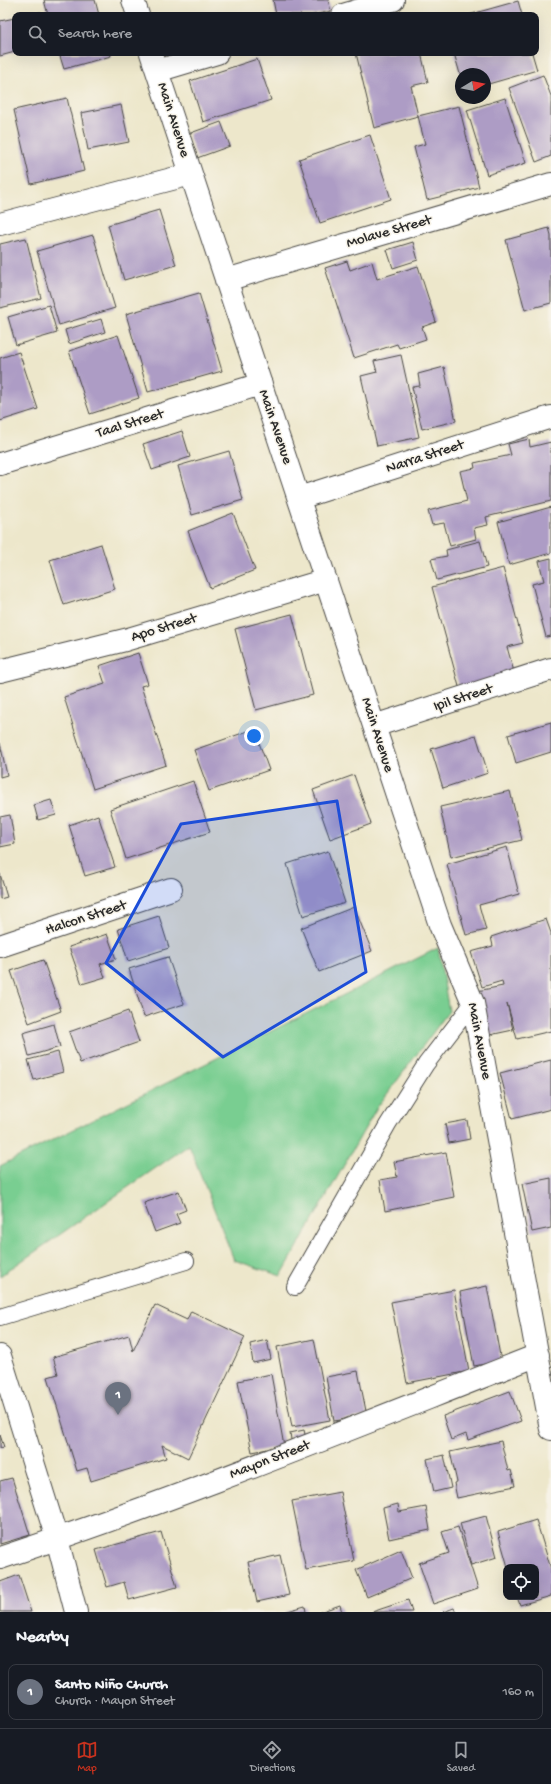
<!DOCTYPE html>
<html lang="en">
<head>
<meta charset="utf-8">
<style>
  :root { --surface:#171b24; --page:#242831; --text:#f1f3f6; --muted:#9ea1a6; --line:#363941; --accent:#c8321e }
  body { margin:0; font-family:"Gochi Hand",sans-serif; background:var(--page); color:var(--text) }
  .controls { position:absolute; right:12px; bottom:12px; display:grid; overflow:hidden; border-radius:8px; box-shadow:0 4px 16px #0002 }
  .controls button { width:36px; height:36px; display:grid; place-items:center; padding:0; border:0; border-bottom:1px solid var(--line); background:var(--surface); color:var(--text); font:20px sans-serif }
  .compass { position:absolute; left:455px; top:68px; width:36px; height:36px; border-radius:50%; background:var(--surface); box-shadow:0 4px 16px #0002; rotate:80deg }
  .you { position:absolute; left:254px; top:736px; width:14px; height:14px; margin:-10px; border:3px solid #fff; border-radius:50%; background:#1a73e8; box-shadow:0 0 0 6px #1a73e833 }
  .badge { display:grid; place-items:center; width:26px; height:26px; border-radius:50%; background:var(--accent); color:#fff; font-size:13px; font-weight:700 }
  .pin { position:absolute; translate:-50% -33px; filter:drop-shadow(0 1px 2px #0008) }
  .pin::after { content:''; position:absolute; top:21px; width:14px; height:12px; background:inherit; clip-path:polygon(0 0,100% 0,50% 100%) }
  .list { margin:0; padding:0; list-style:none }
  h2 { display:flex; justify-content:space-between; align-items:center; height:52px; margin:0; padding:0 16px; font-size:17px }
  h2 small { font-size:13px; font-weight:400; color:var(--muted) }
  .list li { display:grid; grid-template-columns:26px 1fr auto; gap:12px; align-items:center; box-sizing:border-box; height:56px; margin:0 8px 8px; padding:0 8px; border:1px solid var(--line); border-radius:8px }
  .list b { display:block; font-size:15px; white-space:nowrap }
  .list p { margin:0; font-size:13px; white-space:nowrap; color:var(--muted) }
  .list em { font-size:13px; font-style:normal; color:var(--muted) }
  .icon { flex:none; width:22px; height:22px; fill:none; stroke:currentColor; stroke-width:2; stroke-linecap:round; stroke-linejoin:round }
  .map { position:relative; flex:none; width:551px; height:1612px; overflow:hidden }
  .search { position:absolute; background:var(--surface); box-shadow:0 4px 16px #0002; left:12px; right:12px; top:12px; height:44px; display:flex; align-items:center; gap:10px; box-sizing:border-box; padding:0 14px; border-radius:8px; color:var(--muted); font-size:15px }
  .sheet { height:116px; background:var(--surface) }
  nav { display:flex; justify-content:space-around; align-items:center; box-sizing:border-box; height:56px; border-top:1px solid var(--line); background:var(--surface); font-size:11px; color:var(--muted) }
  nav a { display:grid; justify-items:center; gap:2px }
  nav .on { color:var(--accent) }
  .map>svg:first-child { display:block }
  .green { fill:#79ce91; stroke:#527c5e }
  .building { fill:#ad9cc5 }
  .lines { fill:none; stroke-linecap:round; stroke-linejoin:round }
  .lane-casing { stroke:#484743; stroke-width:18 }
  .street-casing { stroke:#484743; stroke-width:24 }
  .lane { stroke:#fff; stroke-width:16 }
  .street { stroke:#fff; stroke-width:22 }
  .marked { fill:#1d4ed8; fill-opacity:0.2; stroke:#1d4ed8; stroke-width:3; stroke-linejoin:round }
  .labels { text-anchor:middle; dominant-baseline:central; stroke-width:3; stroke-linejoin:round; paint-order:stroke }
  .street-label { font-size:15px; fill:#2b2b2b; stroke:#f7f3e8 }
</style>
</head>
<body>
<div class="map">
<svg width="551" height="1612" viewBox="0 0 551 1612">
  <rect width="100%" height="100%" fill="#f7f3e8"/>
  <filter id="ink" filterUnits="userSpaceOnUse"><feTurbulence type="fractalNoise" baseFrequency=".025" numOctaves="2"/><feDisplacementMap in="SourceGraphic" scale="8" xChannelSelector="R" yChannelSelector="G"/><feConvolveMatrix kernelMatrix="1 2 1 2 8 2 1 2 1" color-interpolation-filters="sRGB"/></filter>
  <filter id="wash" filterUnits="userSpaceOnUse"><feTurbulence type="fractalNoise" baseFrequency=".012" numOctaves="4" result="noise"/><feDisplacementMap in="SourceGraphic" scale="16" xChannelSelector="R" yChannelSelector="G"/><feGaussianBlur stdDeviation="0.9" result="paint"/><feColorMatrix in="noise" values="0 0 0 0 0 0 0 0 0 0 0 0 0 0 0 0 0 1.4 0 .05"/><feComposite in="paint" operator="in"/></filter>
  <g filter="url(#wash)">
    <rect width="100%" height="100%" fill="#ede7cb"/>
    <path class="green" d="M438,948L449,1011L376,1109L281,1276L234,1260L189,1145L0,1276V1166Z"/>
    <g id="blocks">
      <path class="building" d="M44,0H95L99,15H48Z
        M273,0H328L331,11L313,15H276Z
        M518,1L522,15H468Z
        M41,12V15H30L29,14Z
        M15,18V52L0,56V21Z
        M59,53H110L111,56L64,69Z
        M356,53H421L428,82L411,86L418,116L374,128Z
        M454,53H532L537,70L485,85V74H460Z
        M257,59L271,100L203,122L190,81Z
        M543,75L551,96V156L536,162L509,88Z
        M67,98L84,171L31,184L14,110Z
        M505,98L526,163L487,175L467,110Z
        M121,105L129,142L88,150L81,113Z
        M459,106L479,187L427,200L414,147L425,144L418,116Z
        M221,122L230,146L197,158L188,134Z
        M370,135L391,199L320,223L299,159Z
        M159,210L176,265L124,280L108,225Z
        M549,228L551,235V303L525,310L506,240Z
        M93,235L115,308L59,325L37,251Z
        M26,238L41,298L0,308V244Z
        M413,242L418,260L393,268L387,250Z
        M347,261L350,270L372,262L377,279L418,266L436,322L422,327L426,339L399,348L397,344L354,358L325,268Z
        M199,293L222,371L148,392L126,314Z
        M49,305L57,333L16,345L8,317Z
        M101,319L105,332L69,344L65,330Z
        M118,335L139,398L90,414L69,351Z
        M19,352L38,409L0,421V358Z
        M401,355L419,437L377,446L361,376L377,372L374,361Z
        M444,367L456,421L422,429L412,387L420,386L418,374Z
        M182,431L190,457L152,470L143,444Z
        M529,439L530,447L551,442V501L486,517L488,525L474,528L476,539L450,546L444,523L432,525L428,511L467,501L460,471L475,468L474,463L511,455L508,444Z
        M229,451L243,500L192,515L178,466Z
        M551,507V553L509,565L498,522Z
        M233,513L255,570L210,588L188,531Z
        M480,541L487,567L437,580L431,559L447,556L446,550Z
        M101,544L115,589L64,605L50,560Z
        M551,558V636L546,637L532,584L544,581L539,561Z
        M503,568L523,643L507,647L516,679L461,694L432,587Z
        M292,614L313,695L256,710L235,629Z
        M138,653L148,684L141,686L166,765L93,789L64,697L105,684L99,666Z
        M551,722V752L516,763L508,735Z
        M254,729L269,770L209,791L194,750Z
        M476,735L488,773L443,788L431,749Z
        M0,743L7,775L0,777Z
        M354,775L371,824L330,839L313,790Z
        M193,781L210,832L126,859L110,809Z
        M510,791L522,840L451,857L440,807Z
        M51,800L56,815L38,820L34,805Z
        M10,815L15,844L0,847V817Z
        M98,815L115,867L85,876L69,825Z
        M507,847L519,894L479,905L486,930L466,935L447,864Z
        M328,851L345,903L303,916L287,864Z
        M0,874L7,897L0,899Z
        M354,907L372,951L319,972L301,928Z
        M159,916L169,948L128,961L118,929Z
        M546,919L551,933V1031L517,1039L507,1003L513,1030L485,1036L477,991L503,986L502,981L482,987L471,952L493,946L491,937Z
        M107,934L116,959L100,964L105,977L82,984L69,947Z
        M168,957L184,1004L144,1017L129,969Z
        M43,960L61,1011L29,1023L11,971Z
        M128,1011L139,1042L80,1063L69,1032Z
        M54,1024L60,1047L29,1056L23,1033Z
        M58,1052L63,1072L34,1080L28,1060Z
        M551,1060V1109L512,1119L500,1073Z
        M467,1120L470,1139L449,1143L445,1124Z
        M446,1152L454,1197L385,1211L380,1180L397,1177L394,1162Z
        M551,1178V1228L532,1232L522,1184Z
        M179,1191L186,1210L176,1214L180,1223L155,1232L144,1203Z
        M487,1286L501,1361L474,1366L460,1292Z
        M454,1290L469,1371L407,1383L391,1302Z
        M155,1305L187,1320L191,1311L245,1337L188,1458L162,1445L166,1458L91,1481L87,1468L77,1471L48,1377L58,1374L53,1357L129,1335L133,1351Z
        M314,1339L330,1420L292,1427L277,1347Z
        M267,1340L271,1359L253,1363L250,1344Z
        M358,1371L367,1416L334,1421L326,1377Z
        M271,1374L284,1446L252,1452L238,1381Z
        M510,1391L521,1421L468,1440L466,1434L451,1440L443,1416Z
        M304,1430L307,1443L292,1446L290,1433Z
        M0,1435L4,1447L0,1448Z
        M501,1441L508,1471L511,1470L515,1486L457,1498L454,1483L457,1482L450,1452Z
        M444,1455L451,1488L434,1492L427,1459Z
        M12,1478L30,1535L0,1544V1481Z
        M340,1492L354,1561L306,1570L292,1501Z
        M398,1504L399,1512L426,1507L430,1530L389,1539L383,1508Z
        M486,1516L497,1557L471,1565L460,1523Z
        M536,1520L551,1569V1596L520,1605L517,1597H536V1567H508L498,1532Z
        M458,1527L478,1589L433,1604L419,1563L449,1553L442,1532Z
        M161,1532L177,1587L129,1600L124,1582L107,1587L96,1550Z
        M401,1550L412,1578L367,1597L356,1570Z
        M280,1555L289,1595L257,1602L248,1562Z
        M19,1575L31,1612H0V1582Z
        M408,1600L412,1612H372Z
        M340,1605L342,1612H320Z
        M305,1606L306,1612H284Z
        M454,1608L456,1612H443Z"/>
    </g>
  </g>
  <g filter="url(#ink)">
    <use href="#blocks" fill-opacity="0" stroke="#484743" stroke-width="1"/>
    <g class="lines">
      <g class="lane-casing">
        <path id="lane" d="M295,1287L388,1124L426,1064L473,1003
          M0,1317L186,1261"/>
      </g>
      <g class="street-casing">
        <path id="street" d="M133,0L138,15
          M343,15L393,0
          M151,53L440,925L473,1003L551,1429
          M157,71L217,53
          M0,224L191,174
          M226,280L551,184
          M0,464L261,384
          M299,498L551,417
          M0,671L125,640L326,580
          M374,726L551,669
          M0,946L171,889
          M0,1356L57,1539L76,1612
          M0,1558C182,1498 359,1425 538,1355"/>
      </g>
      <use href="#lane" class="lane"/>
      <use href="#street" class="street"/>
    </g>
  </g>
  <path class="marked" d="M337,801L366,972L223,1057L106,963L181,824Z"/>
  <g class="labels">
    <g class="street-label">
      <text transform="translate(173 120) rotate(72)">Main Avenue</text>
      <text transform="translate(389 232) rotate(-16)">Molave Street</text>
      <text transform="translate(130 424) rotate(-17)">Taal Street</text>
      <text transform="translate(275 427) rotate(71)">Main Avenue</text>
      <text transform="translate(425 457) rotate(-18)">Narra Street</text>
      <text transform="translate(164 628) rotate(-17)">Apo Street</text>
      <text transform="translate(463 698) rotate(-18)">Ipil Street</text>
      <text transform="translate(377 735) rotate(72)">Main Avenue</text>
      <text transform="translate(86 918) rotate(-18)">Halcon Street</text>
      <text transform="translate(479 1041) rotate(79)">Main Avenue</text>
      <text transform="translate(270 1460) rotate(-21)">Mayon Street</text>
    </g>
  </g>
</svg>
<div class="controls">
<button><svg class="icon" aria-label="locate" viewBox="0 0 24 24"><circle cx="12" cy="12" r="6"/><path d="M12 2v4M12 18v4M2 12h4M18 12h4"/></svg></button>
</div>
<svg class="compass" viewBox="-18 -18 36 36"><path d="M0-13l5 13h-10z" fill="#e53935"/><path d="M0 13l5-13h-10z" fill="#9ea1a6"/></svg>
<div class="you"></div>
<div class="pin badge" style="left:118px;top:1415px;background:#6b7280">1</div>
<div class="search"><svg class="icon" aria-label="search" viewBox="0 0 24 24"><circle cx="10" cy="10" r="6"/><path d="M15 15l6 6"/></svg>Search here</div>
</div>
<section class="sheet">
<h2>Nearby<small></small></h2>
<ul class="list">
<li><span class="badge" style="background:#6b7280">1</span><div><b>Santo Niño Church</b><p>Church · Mayon Street</p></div><em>160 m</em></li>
</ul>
</section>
<nav>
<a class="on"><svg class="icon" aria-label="map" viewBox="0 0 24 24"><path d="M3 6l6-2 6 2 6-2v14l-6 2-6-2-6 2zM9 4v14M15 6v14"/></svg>Map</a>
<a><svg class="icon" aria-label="directions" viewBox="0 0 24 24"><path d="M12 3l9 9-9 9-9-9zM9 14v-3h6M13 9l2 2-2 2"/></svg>Directions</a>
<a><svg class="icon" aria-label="saved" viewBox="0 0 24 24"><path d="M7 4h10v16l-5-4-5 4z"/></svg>Saved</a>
</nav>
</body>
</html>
